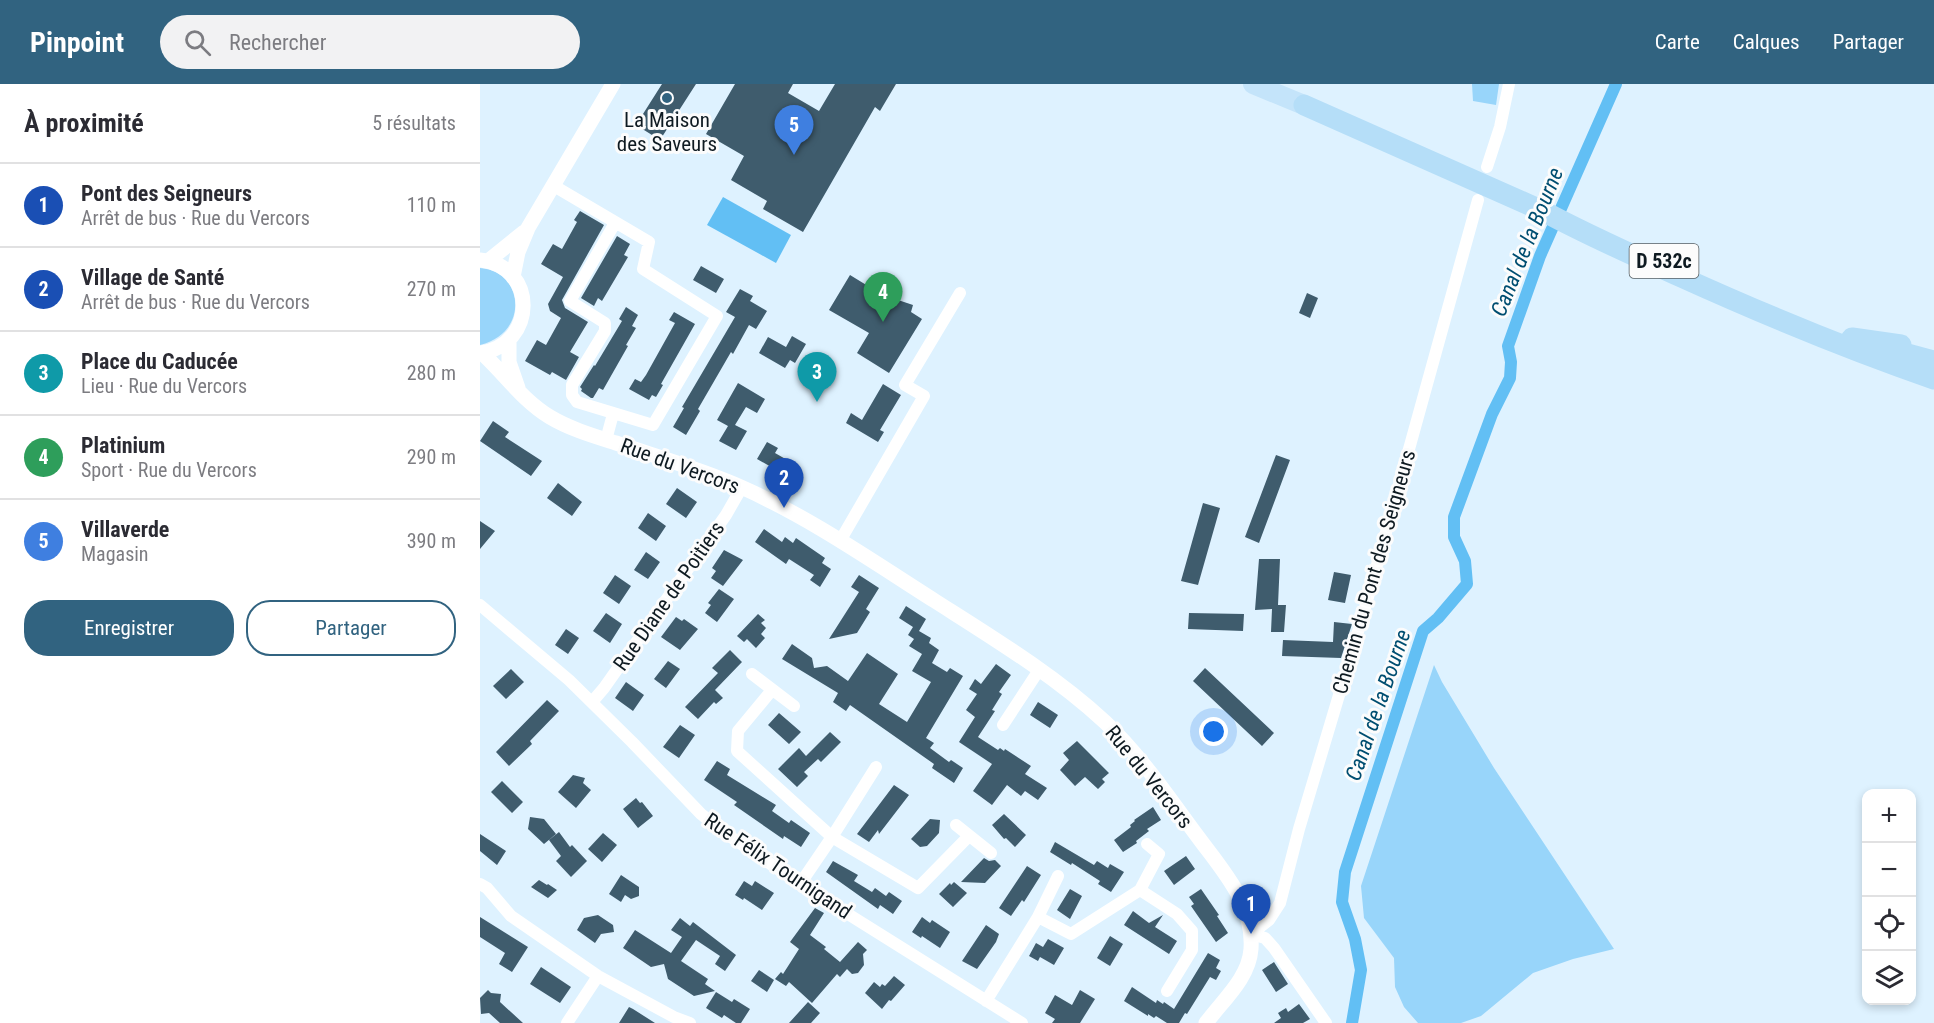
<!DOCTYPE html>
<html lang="fr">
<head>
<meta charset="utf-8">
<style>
  :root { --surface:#fff; --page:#f2f2f3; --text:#2b2b33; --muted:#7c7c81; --line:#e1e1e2; --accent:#316380 }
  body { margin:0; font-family:"Roboto Condensed",sans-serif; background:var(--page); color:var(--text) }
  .controls { position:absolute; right:18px; bottom:18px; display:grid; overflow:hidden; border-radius:12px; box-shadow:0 3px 9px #0003 }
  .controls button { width:54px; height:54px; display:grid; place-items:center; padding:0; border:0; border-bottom:2px solid var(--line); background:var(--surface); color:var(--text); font:30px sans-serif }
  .you { position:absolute; left:734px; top:648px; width:21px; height:21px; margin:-15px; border:4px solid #fff; border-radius:50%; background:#1a73e8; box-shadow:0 0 0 9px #1a73e833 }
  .badge { display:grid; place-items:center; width:39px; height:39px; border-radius:50%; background:var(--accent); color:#fff; font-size:20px; font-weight:700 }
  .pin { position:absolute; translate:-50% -50px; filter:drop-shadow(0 2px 3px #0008) }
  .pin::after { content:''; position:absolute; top:32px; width:21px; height:18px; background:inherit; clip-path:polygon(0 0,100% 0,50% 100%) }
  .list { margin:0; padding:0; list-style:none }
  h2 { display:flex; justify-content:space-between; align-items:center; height:78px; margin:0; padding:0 24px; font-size:26px }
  h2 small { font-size:20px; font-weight:400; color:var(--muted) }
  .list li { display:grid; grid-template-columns:39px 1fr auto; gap:18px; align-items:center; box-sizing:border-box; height:84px; padding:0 24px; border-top:2px solid var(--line) }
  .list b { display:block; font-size:22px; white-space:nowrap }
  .list p { margin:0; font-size:20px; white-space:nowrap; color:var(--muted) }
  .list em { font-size:20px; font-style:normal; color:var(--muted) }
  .actions { display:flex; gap:12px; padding:18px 24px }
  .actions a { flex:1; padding:14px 0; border:2px solid var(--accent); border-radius:24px; text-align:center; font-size:21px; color:var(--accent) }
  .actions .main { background:var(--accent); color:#fff }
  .icon { flex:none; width:33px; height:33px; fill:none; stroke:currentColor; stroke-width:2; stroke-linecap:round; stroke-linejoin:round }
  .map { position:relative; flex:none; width:1454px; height:939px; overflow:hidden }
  header { display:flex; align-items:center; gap:36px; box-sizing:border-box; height:84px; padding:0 30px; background:var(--accent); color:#fff }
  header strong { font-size:28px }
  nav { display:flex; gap:33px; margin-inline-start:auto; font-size:21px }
  .search { width:420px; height:54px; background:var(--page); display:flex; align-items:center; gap:15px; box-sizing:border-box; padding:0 21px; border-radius:33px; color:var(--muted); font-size:22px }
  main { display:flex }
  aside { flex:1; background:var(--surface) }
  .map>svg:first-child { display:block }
  .green { fill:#98d5fa }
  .water { fill:#62bff4 }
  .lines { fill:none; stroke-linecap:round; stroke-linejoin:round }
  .canal { stroke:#62bff4; stroke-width:12 }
  .building { fill:#3f5c6d }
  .minor { stroke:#fff; stroke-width:12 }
  .tertiary { stroke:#fff; stroke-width:15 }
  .trunk { stroke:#c4e4fa; stroke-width:20 }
  .motorway { stroke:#b5def8; stroke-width:21 }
  .poi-dot { fill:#316380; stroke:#fcfcfc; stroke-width:2 }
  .labels { text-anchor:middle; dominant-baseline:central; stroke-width:6; stroke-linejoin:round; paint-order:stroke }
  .shield { fill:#fcfcfc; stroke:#555e63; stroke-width:1.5 }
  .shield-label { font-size:20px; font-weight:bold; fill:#0e1a21 }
  .poi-label { font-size:21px; fill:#0e1a21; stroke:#fcfcfc }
  .street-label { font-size:21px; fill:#0e1a21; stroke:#fcfcfc }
  .water-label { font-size:22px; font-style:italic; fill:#004e71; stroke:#fcfcfc }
</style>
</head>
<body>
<header>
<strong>Pinpoint</strong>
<div class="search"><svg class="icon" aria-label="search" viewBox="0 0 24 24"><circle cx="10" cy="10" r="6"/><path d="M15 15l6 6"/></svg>Rechercher</div>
<nav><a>Carte</a><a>Calques</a><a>Partager</a></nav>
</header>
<main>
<aside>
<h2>À proximité<small>5 résultats</small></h2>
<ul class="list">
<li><span class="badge" style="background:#1a4fb4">1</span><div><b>Pont des Seigneurs</b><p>Arrêt de bus · Rue du Vercors</p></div><em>110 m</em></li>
<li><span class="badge" style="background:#1a4fb4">2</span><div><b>Village de Santé</b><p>Arrêt de bus · Rue du Vercors</p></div><em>270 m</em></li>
<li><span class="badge" style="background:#0f9aa8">3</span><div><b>Place du Caducée</b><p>Lieu · Rue du Vercors</p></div><em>280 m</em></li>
<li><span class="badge" style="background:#2e9e5b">4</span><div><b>Platinium</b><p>Sport · Rue du Vercors</p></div><em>290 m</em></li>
<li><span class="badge" style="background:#3f7fe0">5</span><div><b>Villaverde</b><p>Magasin</p></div><em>390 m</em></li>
</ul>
<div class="actions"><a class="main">Enregistrer</a><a>Partager</a></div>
</aside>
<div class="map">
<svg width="1454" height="939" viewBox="0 0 1454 939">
  <rect width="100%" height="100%" fill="#def2ff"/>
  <path class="green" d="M992,0H1019L1016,21L993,17Z
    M0,184C44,187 50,249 0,261Z
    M954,581L962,598L1014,684L1134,865L1093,875L1053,889L1001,932L981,939H938L924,923L915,903L914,874L884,834L881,802Z"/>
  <path class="water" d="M243,113L311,151L296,179L227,141Z"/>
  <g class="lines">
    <path class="canal" d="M872,939L881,886L875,855L862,818L865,788L943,547L958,534L987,500L985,477L974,453V433L1012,330L1030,294L1031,278L1028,262L1060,172L1136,0"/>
  </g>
  <path class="building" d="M182,0H216L180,56L156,41Z
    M255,0H313L308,9L339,27L355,0H416L400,27L395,23L323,148L283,125L287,117L251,96L264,72L226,50Z
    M100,127L124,141L82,216L85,224L108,238L90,268L99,273L86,296L72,288L70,291L45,277L57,256L66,261L81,234L70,227L68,220L83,193L61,180L73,160L82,165L97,138L94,136Z
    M137,152L150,160L144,171L148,173L122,217L118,214L114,222L101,214Z
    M221,182L244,195L236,209L213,196Z
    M370,191L414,218L415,215L433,221L431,228L442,235L409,289L377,269L389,249L349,226Z
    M260,205L273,212L270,217L287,227L276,245L269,241L253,270L251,268L218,325L220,327L206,351L193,343L204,324L202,323L205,318L255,233L246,228Z
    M827,209L838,214L830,234L819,229Z
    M146,223L158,231L152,242L156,244L146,261L148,262L123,306L119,304L113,314H111L101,307L102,305L100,303L114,281L115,282L142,237L139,235Z
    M194,228L215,240L181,300L183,301L176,313L172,311L169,316L149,305L155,295L161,298L166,291L195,239L189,236Z
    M312,252L326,260L315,279L310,276L305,284L279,269L288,253L306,263Z
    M258,299L285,315L277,329L266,323L255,341L267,347L256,366L239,357L248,342L237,336Z
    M403,300L421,311L400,346L404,348L398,358L366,339L371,329L382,336Z
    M13,337L29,348L25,353L62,377L51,392L0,357Z
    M287,358L298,364L295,369L316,381L309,393L277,375Z
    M796,371L810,376L779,459L765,453Z
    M78,399L102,418L92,432L67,414Z
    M197,404L217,418L206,434L186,420Z
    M723,419L740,424L718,501L701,497Z
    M168,429L186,442L176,457L158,444Z
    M0,437L15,447L0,465Z
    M284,445L302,458L305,453L313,459L316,454L345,474L342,479L351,485L340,503L330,496L334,491L309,475L306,480L275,458Z
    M244,466L263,476L243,502L231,494L236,487L232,484Z
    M166,468L180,478L168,495L154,486Z
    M779,475H800L798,521H806L804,548H791L792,525L775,526Z
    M854,488L871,491L865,519L848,516Z
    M135,491L151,502L139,520L123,509Z
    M379,491L399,504L386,525L390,528L377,549L349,555L379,508L371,503Z
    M239,505L254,515L237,538L225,529L231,521L228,519Z
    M426,522L446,535L439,547L451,554L449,559L459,566L452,579L467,588L470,584L483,592L446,654L454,659L450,664L469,678L471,676L483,684L474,699L452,684L454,680L370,621L366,627L353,618L358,609L302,575L312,560L332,574L334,584L347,582L368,597L387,569L418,590L399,620L427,638L451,598L432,587L442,570L429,562L434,555L428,551L433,543L419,534Z
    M126,529L142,540L130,559L113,547Z
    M709,529L764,530L763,547L708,545Z
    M278,530L285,536L281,539L286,544L281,550L285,554L276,564L267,555L264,558L257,552Z
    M196,533L202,537L204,535L218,545L200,566L181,553Z
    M854,538L872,540L861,574L802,572L803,556L853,558Z
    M86,545L99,554L88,570L75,561Z
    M250,566L262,578L235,606L243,614L236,620L234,618L218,635L205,623L238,589L232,584Z
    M188,577L200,585L186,604L174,595Z
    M516,580L531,591L519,608L522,610L512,626L515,627L498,653L518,666L520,664L524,667L525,665L551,682L545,690L567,704L558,716L545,707L541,712L527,701L512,721L493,707L512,680L479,658L495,633L486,626L497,610L489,605L495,595L501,600Z
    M725,584L794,649L782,662L713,597Z
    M31,585L44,598L26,615L13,602Z
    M146,598L164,611L153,627L135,614Z
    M67,616L79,627L50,657L52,660L29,682L16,668Z
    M558,618L578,631L570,644L550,631Z
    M299,629L321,648L309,660L288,641Z
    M200,641L215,651L199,674L183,663Z
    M350,648L361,658L341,678L338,675L324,688L328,692L317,703L298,685L319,664L326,672Z
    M597,657L629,689L622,695L625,698L618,705L605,693L595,702L580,686L589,676L583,669Z
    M237,677L250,685L247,691L296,721L292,727L309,739L311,736L330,749L321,763L304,752L303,755L254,721L257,718L224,696Z
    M93,691L105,694L103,699L111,706L96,724L78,708Z
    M22,697L43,718L32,729L11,708Z
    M414,701L429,711L399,750L398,746L389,758L377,750Z
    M156,714L160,719L162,718L173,732L158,744L143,725Z
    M673,723L681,736L667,745L669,747L656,757L657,759L643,768L634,756L651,743L650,741L655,737L654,736Z
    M524,730L546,751L535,763L526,754L524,755L512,741Z
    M50,733L64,735L76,750L64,760L48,745Z
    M450,735L460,736L459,749L447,762L440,763L431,755Z
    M79,748L90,763L92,761L107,777L91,793L76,777L81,772L69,756Z
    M123,749L137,761L122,778L108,765Z
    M0,750L26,767L17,781L0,767Z
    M575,758L614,781L617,777L628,784L630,780L644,788L631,808L618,800L620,797L592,779L591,781L570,768Z
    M706,772L715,785L694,801L684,787Z
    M504,774L509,777L515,776L521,782L505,799L481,798Z
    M353,777L378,791L374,797L392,808L395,804L406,812L409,808L422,817L413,830L400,821L398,825L346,788Z
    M547,782L561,791L544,818L542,816L531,832L519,824Z
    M141,791L159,803V812L151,815L145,811L141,818L129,810Z
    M59,796L67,801L68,800L77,806L68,814L51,803Z
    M264,797L272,802L275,797L294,809L282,826L264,814L263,816L255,811Z
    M474,798L487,809L473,823L459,810L470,799L471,801Z
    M590,805L602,812L590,835L577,826Z
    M721,805L739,831L737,832L748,849L736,858L711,822L714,820L709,813Z
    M335,824L344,829L330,851L346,863L344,865L360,878L378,858L387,866L383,870L384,881L378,889L372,890L367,885L360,893L357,890L332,919L309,898L306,902L295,895L301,888L303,890L319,865L310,858Z
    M653,827L669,839L683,831L675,843L697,857L689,870L644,841Z
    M118,831L133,841L134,848L121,850L115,859L97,846L104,834Z
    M0,833L48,863L32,888L19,880L25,869L0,853Z
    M442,833L450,839L452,836L470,848L460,864L442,852L441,854L432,848Z
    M200,834L210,842L213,838L256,871L245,887L235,880L240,872L216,856L201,877L228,895L225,900L235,907L214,912L188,895L184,880L171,883L143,864L155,846L191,869L202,853L191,846Z
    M506,841L519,850L516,858L497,885L482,877Z
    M630,852L643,860L630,882L617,874Z
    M568,855L584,864L574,881L560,873L558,877L549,872L556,859L563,863Z
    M728,869L740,876L736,884L741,887L736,896L730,893L707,930L705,929L699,939H687L676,932L674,934L668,930V932L644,917L652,903L676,919L677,916L683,920L684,918L694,925Z
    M794,878L808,900L796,908L782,886Z
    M61,883L91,903L80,919L50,900Z
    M279,886L294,896L287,908L271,897Z
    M414,892L425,901L411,917L409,916L402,925L385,909L394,898L400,903L402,900L405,902Z
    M8,906L11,909L21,910L20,918L43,939H20L9,929L1,930L0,914Z
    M600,906L615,915L600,939H572L575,935L565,929L575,911L592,921Z
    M236,908L252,918L254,915L270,925L261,939H256L244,931L242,934L226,924Z
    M328,918L340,929L331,939H309Z
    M819,920L830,935L823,939H794L801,934L798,929L806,924L808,928Z
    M149,923L153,925L175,939H139Z"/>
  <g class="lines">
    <path class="minor" d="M1007,83L1020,43L1029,0
      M74,102L169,158L163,185L237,232L173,341L97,318L92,311V301L125,247V239L90,217L135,139
      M126,356L133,330
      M360,457L444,312L425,301L480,209
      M0,521L89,596L152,658L221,730L245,749L320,800L542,939
      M272,590L314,622
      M292,606L258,647L257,667L352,753L438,804L488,753
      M112,618L124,604L246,431L262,403
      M523,641L559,586
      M476,741L511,769
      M0,800L7,804L31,832L118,892L194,933L210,939
      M320,800L352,753L396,683
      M660,806L697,830L712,847V866L687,907
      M660,806L679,770L667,760
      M558,833L591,850L660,806
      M771,850L789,836L800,819L819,745L885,524L998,116
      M771,850L785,854L794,864L846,939
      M506,917L558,833L578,792
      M87,939L118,892"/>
    <path class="tertiary" d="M0,176C58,182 57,261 0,269
      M8,177L44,148
      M33,193L38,168L48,144L133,0
      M29,256V278L38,304
      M2,269C25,290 42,316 70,333C90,345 114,352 136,359C178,373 220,385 261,403C329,433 392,477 455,517C513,554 574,591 625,638C661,672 689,714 718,753C743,787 774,820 771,865C769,894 743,916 726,939"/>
    <path class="trunk" d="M773,0L824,21"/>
    <path class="motorway" d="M824,21L1063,127C1107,151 1153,171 1199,192C1283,230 1367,265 1454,295
      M1372,254L1421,261
      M1405,264L1454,277"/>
  </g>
  <circle class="poi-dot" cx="187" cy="14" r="6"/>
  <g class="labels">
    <rect class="shield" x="1149.5" y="160" width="69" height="34" rx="4.5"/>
    <g class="shield-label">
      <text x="1184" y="177">D 532c</text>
    </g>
    <g class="poi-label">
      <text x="187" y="36">La Maison<tspan x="187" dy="24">des Saveurs</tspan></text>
    </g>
    <g class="street-label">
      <text transform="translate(200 382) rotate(20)">Rue du Vercors</text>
      <text transform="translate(894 488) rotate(-74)">Chemin du Pont des Seigneurs</text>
      <text transform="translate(189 512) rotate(-55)">Rue Diane de Poitiers</text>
      <text transform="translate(669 693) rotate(51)">Rue du Vercors</text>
      <text transform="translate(298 782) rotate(34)">Rue Félix Tournigand</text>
    </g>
    <g class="water-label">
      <text transform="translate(1047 158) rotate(-68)">Canal de la Bourne</text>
      <text transform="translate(898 621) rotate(-71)">Canal de la Bourne</text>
    </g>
  </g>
</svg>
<div class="controls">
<button>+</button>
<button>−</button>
<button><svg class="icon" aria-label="locate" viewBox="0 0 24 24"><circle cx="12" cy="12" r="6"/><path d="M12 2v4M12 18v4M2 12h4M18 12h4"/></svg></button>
<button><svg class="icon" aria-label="layers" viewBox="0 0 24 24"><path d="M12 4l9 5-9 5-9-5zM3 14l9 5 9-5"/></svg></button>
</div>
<div class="you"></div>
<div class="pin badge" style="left:771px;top:850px;background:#1a4fb4">1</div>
<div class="pin badge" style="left:304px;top:424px;background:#1a4fb4">2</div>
<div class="pin badge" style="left:337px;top:318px;background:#0f9aa8">3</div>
<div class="pin badge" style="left:403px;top:238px;background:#2e9e5b">4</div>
<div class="pin badge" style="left:314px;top:71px;background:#3f7fe0">5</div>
</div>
</main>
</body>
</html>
